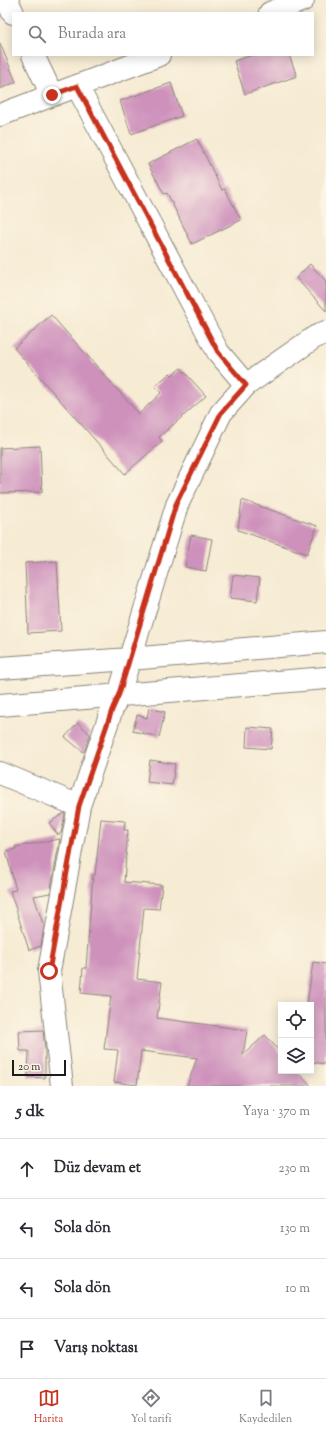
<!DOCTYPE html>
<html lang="tr">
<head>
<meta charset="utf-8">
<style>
  :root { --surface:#fff; --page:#f7f7f7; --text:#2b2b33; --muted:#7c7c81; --line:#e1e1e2; --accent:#c8321e }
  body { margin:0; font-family:"Sorts Mill Goudy",serif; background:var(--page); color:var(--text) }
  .controls { position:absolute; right:12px; bottom:12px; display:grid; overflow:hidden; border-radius:0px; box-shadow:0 2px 10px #0003 }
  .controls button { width:36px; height:36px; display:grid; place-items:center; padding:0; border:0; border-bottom:1px solid var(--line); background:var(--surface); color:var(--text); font:20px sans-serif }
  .scale { position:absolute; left:12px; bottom:10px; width:54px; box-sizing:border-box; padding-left:4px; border:2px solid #1c1c1c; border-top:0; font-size:11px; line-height:14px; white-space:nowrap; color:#1c1c1c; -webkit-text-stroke:3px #fcf5e5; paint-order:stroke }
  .stop { position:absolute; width:12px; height:12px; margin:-9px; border:3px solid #c8321e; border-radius:50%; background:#fff }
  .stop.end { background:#c8321e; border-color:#fff; box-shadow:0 1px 4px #0008 }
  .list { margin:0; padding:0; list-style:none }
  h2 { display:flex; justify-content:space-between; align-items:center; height:52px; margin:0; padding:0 16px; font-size:17px }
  h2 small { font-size:13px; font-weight:400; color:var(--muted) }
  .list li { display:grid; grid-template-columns:26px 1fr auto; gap:12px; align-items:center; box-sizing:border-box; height:60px; padding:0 16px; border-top:1px solid var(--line) }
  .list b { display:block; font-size:15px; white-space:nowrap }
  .list em { font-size:13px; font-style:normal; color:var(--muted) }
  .icon { flex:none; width:22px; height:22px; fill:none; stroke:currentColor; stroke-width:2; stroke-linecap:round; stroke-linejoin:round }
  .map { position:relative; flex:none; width:326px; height:1086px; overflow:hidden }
  .search { position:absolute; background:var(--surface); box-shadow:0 2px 10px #0003; left:12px; right:12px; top:12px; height:44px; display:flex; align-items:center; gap:10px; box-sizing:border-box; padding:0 14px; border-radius:0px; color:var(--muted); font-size:15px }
  .sheet { height:292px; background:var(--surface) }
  nav { display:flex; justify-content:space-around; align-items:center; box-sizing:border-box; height:56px; border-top:1px solid var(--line); background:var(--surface); font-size:11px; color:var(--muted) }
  nav a { display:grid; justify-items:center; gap:2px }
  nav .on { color:var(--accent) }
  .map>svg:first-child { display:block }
  .building { fill:#ce91bc }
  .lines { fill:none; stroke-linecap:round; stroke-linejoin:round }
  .minor-casing { stroke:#898478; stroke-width:24 }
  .minor { stroke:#fff; stroke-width:22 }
  .route { stroke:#c8321e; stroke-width:5 }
</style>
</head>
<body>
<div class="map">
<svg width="326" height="1086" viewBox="0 0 326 1086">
  <rect width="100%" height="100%" fill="#fcf5e5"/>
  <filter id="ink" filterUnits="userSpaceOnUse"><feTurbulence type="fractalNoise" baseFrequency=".025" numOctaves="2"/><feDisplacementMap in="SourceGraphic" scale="8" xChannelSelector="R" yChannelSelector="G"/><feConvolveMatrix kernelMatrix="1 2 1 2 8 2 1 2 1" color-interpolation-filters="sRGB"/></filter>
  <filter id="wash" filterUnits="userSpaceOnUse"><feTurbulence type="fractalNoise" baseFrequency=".012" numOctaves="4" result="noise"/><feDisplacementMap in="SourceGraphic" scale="16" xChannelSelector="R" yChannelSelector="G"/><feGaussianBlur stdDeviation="0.9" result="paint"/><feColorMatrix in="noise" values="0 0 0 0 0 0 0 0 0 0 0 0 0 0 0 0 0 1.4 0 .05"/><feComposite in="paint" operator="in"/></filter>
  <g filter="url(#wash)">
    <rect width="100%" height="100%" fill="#f6ebd3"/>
    <g id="blocks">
      <path class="building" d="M0,43L16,82L0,89Z
        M252,55H289L297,76L245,94L234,61Z
        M171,83L182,116L131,134L120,101Z
        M197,139L222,190L225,189L241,220L192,244L167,193L164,194L148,164Z
        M310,264L326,281V311L296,278Z
        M51,315L139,414L161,393L155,386L170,373L172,375L181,368L206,396L159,437L162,441L125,474L14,348Z
        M40,446L42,492L0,493V448Z
        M242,500L317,526L307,554L238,530Z
        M191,535L212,539L206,571L185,567Z
        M57,561L61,631L28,633L25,563Z
        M233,575L260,578L257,601L230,598Z
        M149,708L165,712L159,737L133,731L137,715L147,718Z
        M78,723L90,734L85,750L83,752L65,737Z
        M247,727L273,729L271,749L246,747Z
        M150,760L175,764L172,785L147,782Z
        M64,813L65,814L61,833L58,835L49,823Z
        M101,819L125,821L124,830H128L124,882L162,885L159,909L144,908L137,979L162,982L157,1018L247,1030L243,1055L265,1035L281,1053V1071H297L311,1086H187L197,1058L141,1051L137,1085L114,1082L118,1050L104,1049L111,996L81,993L83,968H86L93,875H95Z
        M60,839L50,893L34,896L44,927L41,946L29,950L10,891L16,890L6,851L16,849L15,847Z
        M313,962L326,964V1064L311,1062V1005H307Z
        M43,1030L45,1050V1078L28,1077L29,1051H20L19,1031Z"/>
    </g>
  </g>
  <g filter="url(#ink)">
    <use href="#blocks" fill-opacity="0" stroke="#898478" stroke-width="1"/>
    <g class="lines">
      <g class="minor-casing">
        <path id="minor" d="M7,0L13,13
          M270,13L303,0
          M33,55L52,95
          M77,86L218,352L246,385
          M0,115L159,55
          M0,668L130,659L326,642
          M0,705L326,678
          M0,773L79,806
          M62,1086L49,971L79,806L112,709L119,694L177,505L221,413L246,385L315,337L326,332"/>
      </g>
      <use href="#minor" class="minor"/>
    </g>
  </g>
  <g class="lines" filter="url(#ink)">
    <path class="route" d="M49,971L79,806L112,710L119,694L176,504L221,413L246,385L218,352L77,86L52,95"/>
  </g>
</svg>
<div class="controls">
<button><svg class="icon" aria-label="locate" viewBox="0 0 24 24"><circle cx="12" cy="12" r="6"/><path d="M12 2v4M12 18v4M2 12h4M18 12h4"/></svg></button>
<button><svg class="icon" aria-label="layers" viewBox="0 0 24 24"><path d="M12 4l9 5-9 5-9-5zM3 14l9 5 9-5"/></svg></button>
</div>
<div class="scale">20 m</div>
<div class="stop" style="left:49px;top:971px"></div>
<div class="stop end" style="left:52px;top:95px"></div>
<div class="search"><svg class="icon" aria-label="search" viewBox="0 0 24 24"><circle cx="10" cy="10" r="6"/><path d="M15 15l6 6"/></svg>Burada ara</div>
</div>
<section class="sheet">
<h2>5 dk<small>Yaya · 370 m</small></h2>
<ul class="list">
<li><svg class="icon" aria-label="ahead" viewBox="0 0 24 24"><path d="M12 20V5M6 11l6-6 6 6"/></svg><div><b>Düz devam et</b></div><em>230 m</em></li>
<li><svg class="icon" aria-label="left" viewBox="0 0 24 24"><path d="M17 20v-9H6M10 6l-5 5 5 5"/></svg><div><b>Sola dön</b></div><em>130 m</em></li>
<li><svg class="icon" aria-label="left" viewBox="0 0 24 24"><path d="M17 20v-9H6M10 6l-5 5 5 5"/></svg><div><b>Sola dön</b></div><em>10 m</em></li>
<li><svg class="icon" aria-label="arrive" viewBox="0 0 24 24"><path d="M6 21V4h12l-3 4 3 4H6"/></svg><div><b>Varış noktası</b></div></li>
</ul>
</section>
<nav>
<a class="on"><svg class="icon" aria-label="map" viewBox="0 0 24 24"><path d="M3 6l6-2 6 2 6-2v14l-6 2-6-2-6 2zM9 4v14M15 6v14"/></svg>Harita</a>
<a><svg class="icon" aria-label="directions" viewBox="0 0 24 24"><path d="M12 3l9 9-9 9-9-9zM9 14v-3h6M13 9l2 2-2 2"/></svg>Yol tarifi</a>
<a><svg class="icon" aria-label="saved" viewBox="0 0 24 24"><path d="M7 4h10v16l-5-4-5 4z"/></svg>Kaydedilen</a>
</nav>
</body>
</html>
